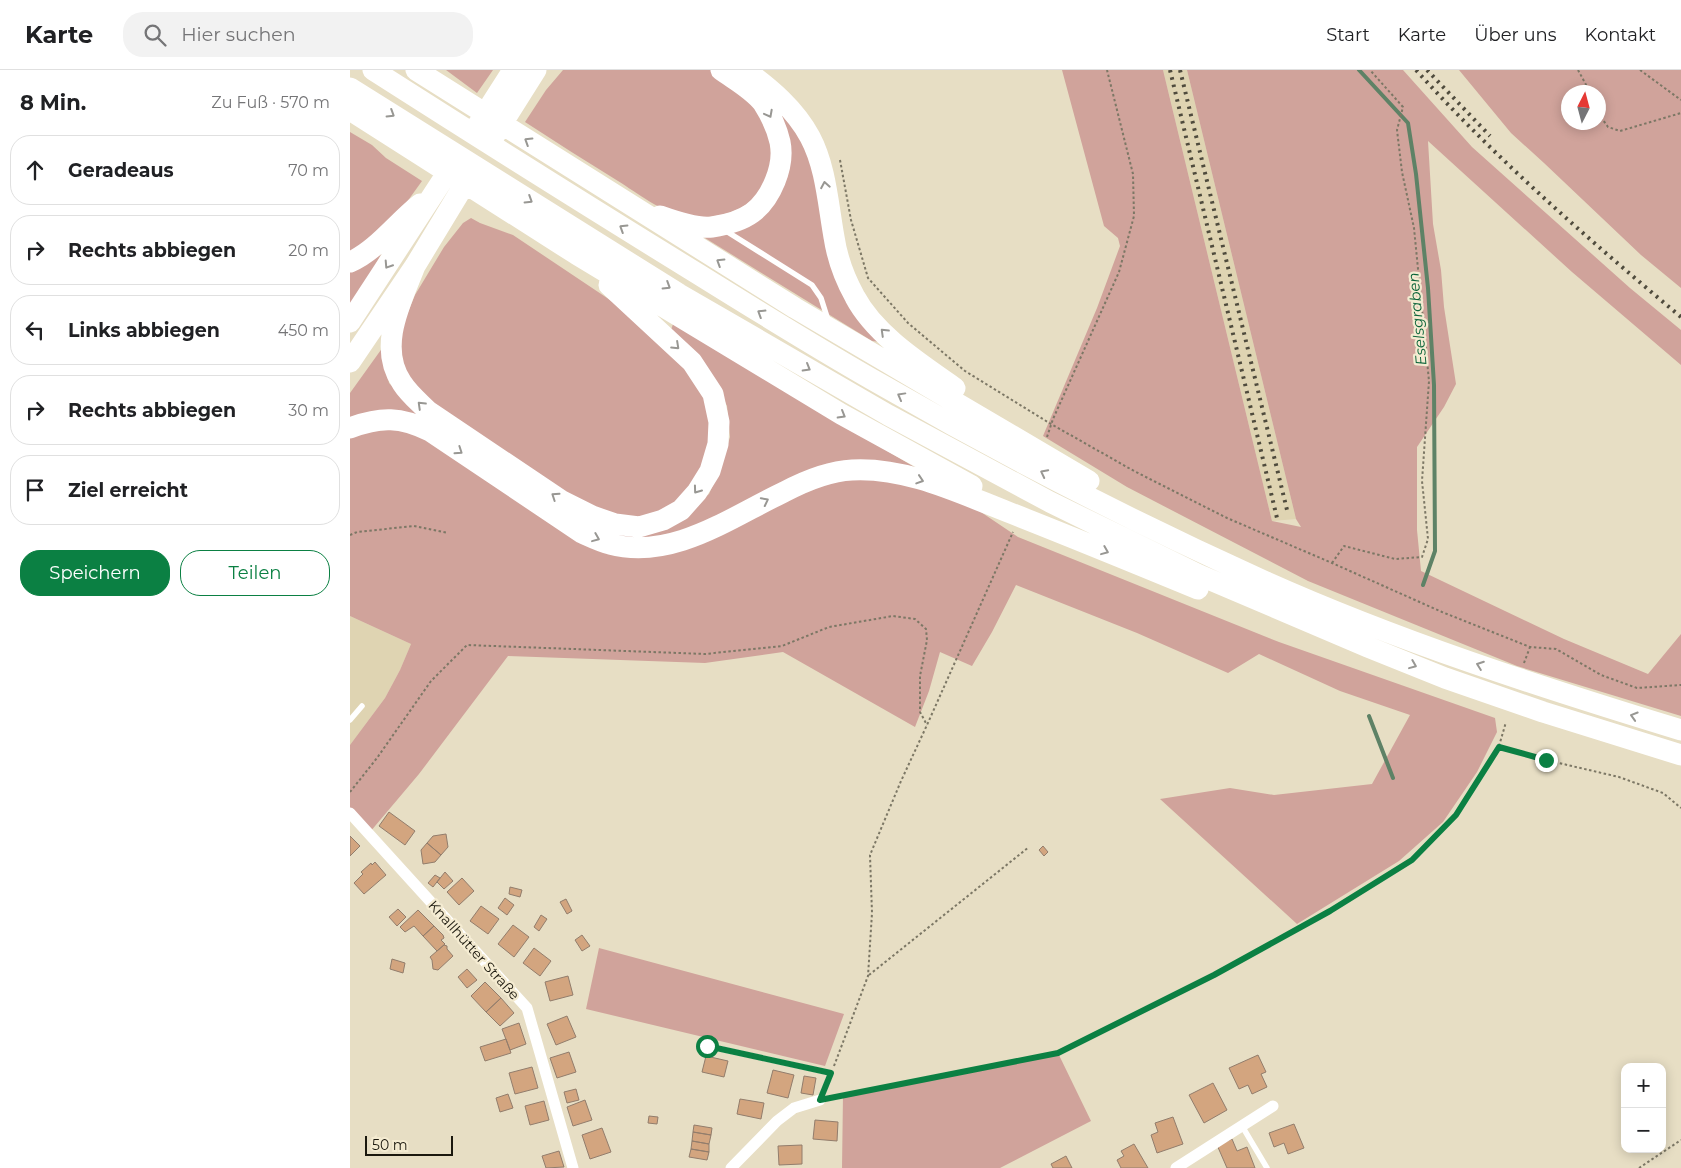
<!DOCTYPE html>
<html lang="de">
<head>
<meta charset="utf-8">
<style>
  :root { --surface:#fff; --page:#f2f2f2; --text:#202124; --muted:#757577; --line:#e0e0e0; --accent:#0b8043 }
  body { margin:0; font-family:Montserrat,sans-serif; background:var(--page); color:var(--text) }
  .controls { position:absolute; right:15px; bottom:15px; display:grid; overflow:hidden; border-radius:10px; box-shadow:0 2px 12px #0003 }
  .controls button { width:45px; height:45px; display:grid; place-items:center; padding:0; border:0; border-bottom:1px solid var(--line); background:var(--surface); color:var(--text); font:25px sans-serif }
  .compass { position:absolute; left:1211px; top:15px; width:45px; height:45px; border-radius:50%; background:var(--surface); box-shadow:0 2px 12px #0003; rotate:6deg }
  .scale { position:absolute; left:15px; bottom:12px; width:88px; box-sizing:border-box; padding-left:5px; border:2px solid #1b180e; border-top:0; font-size:14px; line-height:18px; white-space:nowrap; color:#1b180e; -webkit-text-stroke:4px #f4ebd1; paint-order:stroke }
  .stop { position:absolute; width:15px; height:15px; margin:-11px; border:4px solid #0b8043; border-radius:50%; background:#fff }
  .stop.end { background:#0b8043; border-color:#fff; box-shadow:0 1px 5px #0008 }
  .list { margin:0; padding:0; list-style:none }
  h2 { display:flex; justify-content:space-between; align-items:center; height:65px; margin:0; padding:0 20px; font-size:21px }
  h2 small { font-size:16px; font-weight:400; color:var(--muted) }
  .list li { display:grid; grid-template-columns:32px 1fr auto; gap:15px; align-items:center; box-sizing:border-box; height:70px; margin:0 10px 10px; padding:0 10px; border:1px solid var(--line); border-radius:20px }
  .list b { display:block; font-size:19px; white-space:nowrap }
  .list em { font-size:16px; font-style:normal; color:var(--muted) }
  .actions { display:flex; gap:10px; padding:15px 20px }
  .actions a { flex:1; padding:11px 0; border:1px solid var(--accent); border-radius:20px; text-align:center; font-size:18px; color:var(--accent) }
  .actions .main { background:var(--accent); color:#fff }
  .icon { flex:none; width:28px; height:28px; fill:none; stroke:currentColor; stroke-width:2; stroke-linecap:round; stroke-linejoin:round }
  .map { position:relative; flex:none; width:1331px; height:1098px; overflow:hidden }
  header { display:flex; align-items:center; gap:30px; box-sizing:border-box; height:70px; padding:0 25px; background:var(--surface); border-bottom:1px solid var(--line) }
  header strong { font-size:24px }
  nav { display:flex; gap:28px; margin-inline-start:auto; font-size:18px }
  .search { width:350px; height:45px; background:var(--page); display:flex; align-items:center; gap:12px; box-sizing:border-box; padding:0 18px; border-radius:20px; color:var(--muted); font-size:19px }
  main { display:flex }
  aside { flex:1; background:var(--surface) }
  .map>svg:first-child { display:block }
  .built { fill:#dfd4b2 }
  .green { fill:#d0a39b; fill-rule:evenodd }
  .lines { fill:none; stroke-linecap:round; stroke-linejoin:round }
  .stream { stroke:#5e8266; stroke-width:4 }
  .building { fill:#d3a57f; stroke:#927d6c }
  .path { stroke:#7c7765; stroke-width:2; stroke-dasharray:2.5 2.5; stroke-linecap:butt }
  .lane { stroke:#fff; stroke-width:5.5 }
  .street { stroke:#fff; stroke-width:11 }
  .highway { stroke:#fff; stroke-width:21 }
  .rail { stroke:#4f4b3d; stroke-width:4; stroke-dasharray:2.5 5; stroke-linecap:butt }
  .oneway { stroke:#989793 }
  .route { stroke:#0b8043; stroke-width:6 }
  .labels { text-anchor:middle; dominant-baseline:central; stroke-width:4.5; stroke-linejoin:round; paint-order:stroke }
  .street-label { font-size:14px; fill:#1b180e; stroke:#f4ebd1 }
  .water-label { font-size:15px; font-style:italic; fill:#0b6439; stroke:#f4ebd1 }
</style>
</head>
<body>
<header>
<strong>Karte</strong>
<div class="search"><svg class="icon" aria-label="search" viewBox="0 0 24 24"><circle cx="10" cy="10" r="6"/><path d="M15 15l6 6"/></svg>Hier suchen</div>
<nav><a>Start</a><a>Karte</a><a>Über uns</a><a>Kontakt</a></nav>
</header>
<main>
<aside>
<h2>8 Min.<small>Zu Fuß · 570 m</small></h2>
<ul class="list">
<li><svg class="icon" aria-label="ahead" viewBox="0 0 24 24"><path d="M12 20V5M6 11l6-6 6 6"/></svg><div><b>Geradeaus</b></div><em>70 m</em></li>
<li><svg class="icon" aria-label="right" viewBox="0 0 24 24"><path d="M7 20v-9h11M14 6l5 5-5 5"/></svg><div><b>Rechts abbiegen</b></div><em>20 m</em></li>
<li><svg class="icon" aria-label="left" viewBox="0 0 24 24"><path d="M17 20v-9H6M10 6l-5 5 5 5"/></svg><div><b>Links abbiegen</b></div><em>450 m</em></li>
<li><svg class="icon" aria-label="right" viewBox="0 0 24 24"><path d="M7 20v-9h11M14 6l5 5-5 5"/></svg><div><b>Rechts abbiegen</b></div><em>30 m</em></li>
<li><svg class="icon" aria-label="arrive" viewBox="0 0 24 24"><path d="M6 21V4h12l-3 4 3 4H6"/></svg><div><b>Ziel erreicht</b></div></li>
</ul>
<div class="actions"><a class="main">Speichern</a><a>Teilen</a></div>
</aside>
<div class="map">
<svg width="1331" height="1098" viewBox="0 0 1331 1098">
  <rect width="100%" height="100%" fill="#e7dec4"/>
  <path class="built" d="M813,0H837L946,449L922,451Z
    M0,546L61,574L50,600L35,628L0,675Z"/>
  <path class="green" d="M96,0H143L127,23Z
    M213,0H362C379,15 401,30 413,50C419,61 420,70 421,83C423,132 378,153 335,146C313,143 287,123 268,111C237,92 206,72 175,52L196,20Z
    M712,0H813L922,451L951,457L946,449L837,0H1053L1122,77L1280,218L1331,260V295L1222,202L1078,71L1083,154L1091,200L1094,237L1106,314L1094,337L1067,377V460L1071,501L1214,569L1298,604L1331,564V646L1167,596L958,511L777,417L693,366L747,238L770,176L768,168L754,156Z
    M1109,0H1331V218L1291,185L1194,93L1161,63ZM1218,22H1248V52H1218Z
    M418,31L445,57L460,87L469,116L532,272L522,271L342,160L425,130Z
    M0,62L22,75L36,88L72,111L49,143L0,186Z
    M121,148L130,153L163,165L281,244L337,296L361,339L357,389L332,430L288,452L231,435L85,335L51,299L49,276L54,252L65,225L94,177L113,153Z
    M35,177L11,222L0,238V200Z
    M323,254L561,395L668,467L929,572L1145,648L1147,662L1127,702L1093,752L1049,791L947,854L810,729L880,718L924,725L1022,714L1060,645L990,621L909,584L878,603L787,563L666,515L642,562L622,596L590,582L579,621L565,657L433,582L355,593L158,586L69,704L20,762L0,741V675L35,628L50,600L61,574L0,546V363L60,358L249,458L334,444L359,424L371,396L380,367L377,336L362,305L321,260Z
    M33,277L39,313L61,335L88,356L0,351V323Z
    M249,878L494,944L475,996L236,939Z
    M708,983L741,1051L650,1098H492L493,1025Z"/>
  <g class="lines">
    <path class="stream" d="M1009,0L1058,53L1066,104L1078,218L1084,315L1085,481L1073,515
      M1019,646L1043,708"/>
  </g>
  <path class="building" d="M39,742L65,761L55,775L29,756Z
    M96,764L98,777L91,785L77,773L83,766Z
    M0,766L10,776L0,786Z
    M77,773L91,785L85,792L73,794L71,780Z
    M693,776L698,782L694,786L689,780Z
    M25,792L36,805L14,824L4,813L13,804L11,802L21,793L22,795Z
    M95,802L103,811L94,819L87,812Z
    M85,805L90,808L83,817L78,813Z
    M112,808L124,821L109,835L97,822Z
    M160,817L172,820L170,827L159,824Z
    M155,828L164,835L157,845L148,838Z
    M216,829L222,841L217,844L210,832Z
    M131,836L149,849L138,864L120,851Z
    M48,839L56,847L47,856L39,847Z
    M68,840L84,856L73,866L64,856L55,862L50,857Z
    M191,845L197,849L189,861L184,857Z
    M163,855L179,867L164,887L148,874Z
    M84,856L93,865L94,868L91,870L95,874L87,881L73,866Z
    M232,865L240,876L232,881L225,870Z
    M94,875L97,876V879L103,886L88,900L83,899L82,890L80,887Z
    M184,878L201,891L190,906L173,893Z
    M42,889L55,893L53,903L40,899Z
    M117,899L127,910L117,918L108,907Z
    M218,906L223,925L200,931L195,912Z
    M135,912L151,928L136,942L121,926Z
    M151,928L164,943L150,956L136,942Z
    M217,946L226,967L206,975L197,954Z
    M169,953L176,974L160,980L152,959Z
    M156,969L161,983L135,991L130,977Z
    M219,982L226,1002L207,1008L200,988Z
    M908,985L916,1002L911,1004L917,1017L902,1024L898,1015L889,1019L879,998Z
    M356,986L378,991L374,1007L352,1002Z
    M182,997L188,1018L165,1024L159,1003Z
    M423,1000L444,1005L438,1028L417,1023Z
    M454,1006L466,1008L463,1025L451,1023Z
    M863,1013L877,1040L854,1053L839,1025Z
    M226,1019L229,1030L217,1033L214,1022Z
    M158,1024L163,1038L150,1042L146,1028Z
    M390,1029L414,1033L411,1049L387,1044Z
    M235,1030L242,1050L223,1056L217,1037Z
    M194,1031L199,1050L180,1055L175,1036Z
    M299,1046L308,1047L307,1054L298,1053Z
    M823,1047L833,1074L807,1083L801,1065L808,1062L805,1053Z
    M465,1050L488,1052L487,1071L463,1069Z
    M944,1054L954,1078L938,1084L934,1073L924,1077L919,1063Z
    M344,1055L362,1058L361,1065L343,1062Z
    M252,1058L261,1082L240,1089L232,1065Z
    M343,1062L361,1065L359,1074L342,1071Z
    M882,1069L887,1081L897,1077L905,1098H877L867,1075Z
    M342,1071L359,1074V1082L341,1079Z
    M784,1074L798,1098H771L767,1090L774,1086L771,1081Z
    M452,1075V1094L429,1095L428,1076Z
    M341,1079L359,1082L357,1090L339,1087Z
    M209,1081L214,1097L196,1098L192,1086Z
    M716,1086L722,1098H703L701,1094Z"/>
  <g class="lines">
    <path class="path" d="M1228,0L1240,22
      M1290,0L1331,30
      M1248,43L1258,57L1270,61L1331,43
      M490,90L501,150L518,208L558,253L615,301L701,354L784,401L877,448L982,493L1092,542L1180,577L1206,579L1251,605L1287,618L1331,615
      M697,367L703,349L769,202L784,146L783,104L757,0
      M0,465L7,462L64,456L98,463
      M982,493L994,476L1045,489L1072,487L1078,469L1072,411L1079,311L1064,158L1052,102L1047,60L1053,37L1020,0
      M1174,593L1180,577
      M1149,676L1156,652
      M0,722L27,688L81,611L117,575L355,584L432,576L479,557L543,546L565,549L576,559L577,570L570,606V642L577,655
      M519,905L679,777
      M484,996L518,906L522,843L520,785L551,711L577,655L663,462
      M482,1027L708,983L863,905L980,841L1062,790L1106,745L1149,677L1196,690L1269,707L1313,723L1331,738
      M1289,1098L1331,1070"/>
    <path class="lane" d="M376,161L462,215L471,228L478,250
      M0,650L12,636
      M357,976L481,1003L470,1030
      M892,1056L917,1098"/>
    <path class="street" d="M0,743L177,938L223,1098
      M381,1098L427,1051L444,1038L470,1030
      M826,1098L923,1036"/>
    <path class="highway" d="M23,0C131,69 239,137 348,204C409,242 470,280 532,315C655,386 783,452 914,511C1048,571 1190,617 1331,660
      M66,0L445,238L739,411
      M395,0C420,18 445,39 460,67C476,97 478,134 484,167C487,187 495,209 505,227C525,265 571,294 605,318
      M0,18L329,224L538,345L700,432L849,505L1018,577L1095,608L1193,642L1331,685
      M0,40L226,184L491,344L622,416
      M128,55L163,0
      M145,65L186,0
      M310,146C324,151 347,159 362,157C375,155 391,151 402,143C421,129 435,96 430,72C427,59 420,44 413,33C402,19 385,10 371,0
      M0,192C26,181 47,152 70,134
      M65,196C51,232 27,277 52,313C59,324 69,332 78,341L212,431L242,446L265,454L289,457L313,450L331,440L347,422L360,401L368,374L369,352L363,324L342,292L259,215
      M0,252L105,91
      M0,292L65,196L122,102
      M0,358C31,346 51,347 80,361L232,463C241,467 251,472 260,474C322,491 381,447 434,422C455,411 479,401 502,400C556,397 609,423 658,442C722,467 785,493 848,519"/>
    <path class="rail" d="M820,0L927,448
      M830,0L938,444
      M1066,0C1147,90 1238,169 1331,247
      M1077,0L1140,66"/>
  </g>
  <defs><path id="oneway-chevron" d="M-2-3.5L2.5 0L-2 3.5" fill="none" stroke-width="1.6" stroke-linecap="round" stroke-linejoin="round" transform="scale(1.25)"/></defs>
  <g class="oneway">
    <use href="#oneway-chevron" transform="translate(41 44) rotate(32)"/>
    <use href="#oneway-chevron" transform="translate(419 44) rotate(62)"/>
    <use href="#oneway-chevron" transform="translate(178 71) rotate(-148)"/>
    <use href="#oneway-chevron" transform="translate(475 115) rotate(-100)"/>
    <use href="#oneway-chevron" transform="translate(179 130) rotate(32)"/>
    <use href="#oneway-chevron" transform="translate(273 158) rotate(-148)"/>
    <use href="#oneway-chevron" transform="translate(370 192) rotate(-148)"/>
    <use href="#oneway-chevron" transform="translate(38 195) rotate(123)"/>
    <use href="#oneway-chevron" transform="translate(317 216) rotate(32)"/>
    <use href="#oneway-chevron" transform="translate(411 243) rotate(-148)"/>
    <use href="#oneway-chevron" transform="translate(534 262) rotate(-136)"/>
    <use href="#oneway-chevron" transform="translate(326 276) rotate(43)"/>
    <use href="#oneway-chevron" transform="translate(457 298) rotate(30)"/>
    <use href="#oneway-chevron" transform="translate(551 326) rotate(-151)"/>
    <use href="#oneway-chevron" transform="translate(71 335) rotate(-136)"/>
    <use href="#oneway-chevron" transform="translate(492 345) rotate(30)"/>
    <use href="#oneway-chevron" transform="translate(109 381) rotate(34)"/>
    <use href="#oneway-chevron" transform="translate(694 403) rotate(-153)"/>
    <use href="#oneway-chevron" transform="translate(570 410) rotate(18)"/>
    <use href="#oneway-chevron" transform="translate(347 420) rotate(126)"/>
    <use href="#oneway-chevron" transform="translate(205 426) rotate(-146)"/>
    <use href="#oneway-chevron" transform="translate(415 431) rotate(-27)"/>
    <use href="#oneway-chevron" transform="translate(246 468) rotate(22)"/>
    <use href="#oneway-chevron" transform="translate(755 481) rotate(22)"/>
    <use href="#oneway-chevron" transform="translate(1063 595) rotate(22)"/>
    <use href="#oneway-chevron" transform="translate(1130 595) rotate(-160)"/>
    <use href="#oneway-chevron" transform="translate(1284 646) rotate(-163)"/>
  </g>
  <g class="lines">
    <path class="route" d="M357,976L481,1003L470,1030L708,983L864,905L980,841L1062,790L1106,745L1149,677L1196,690"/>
  </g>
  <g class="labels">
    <g class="street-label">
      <text transform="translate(124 880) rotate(48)">Knallhütter Straße</text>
    </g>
    <g class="water-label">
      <text transform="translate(1067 249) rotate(-95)">Eselsgraben</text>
    </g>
  </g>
</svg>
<div class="controls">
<button>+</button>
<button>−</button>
</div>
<svg class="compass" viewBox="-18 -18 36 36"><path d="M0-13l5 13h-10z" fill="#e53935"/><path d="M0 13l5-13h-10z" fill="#757577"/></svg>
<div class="scale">50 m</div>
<div class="stop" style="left:357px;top:976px"></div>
<div class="stop end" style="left:1196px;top:690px"></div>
</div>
</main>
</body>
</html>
